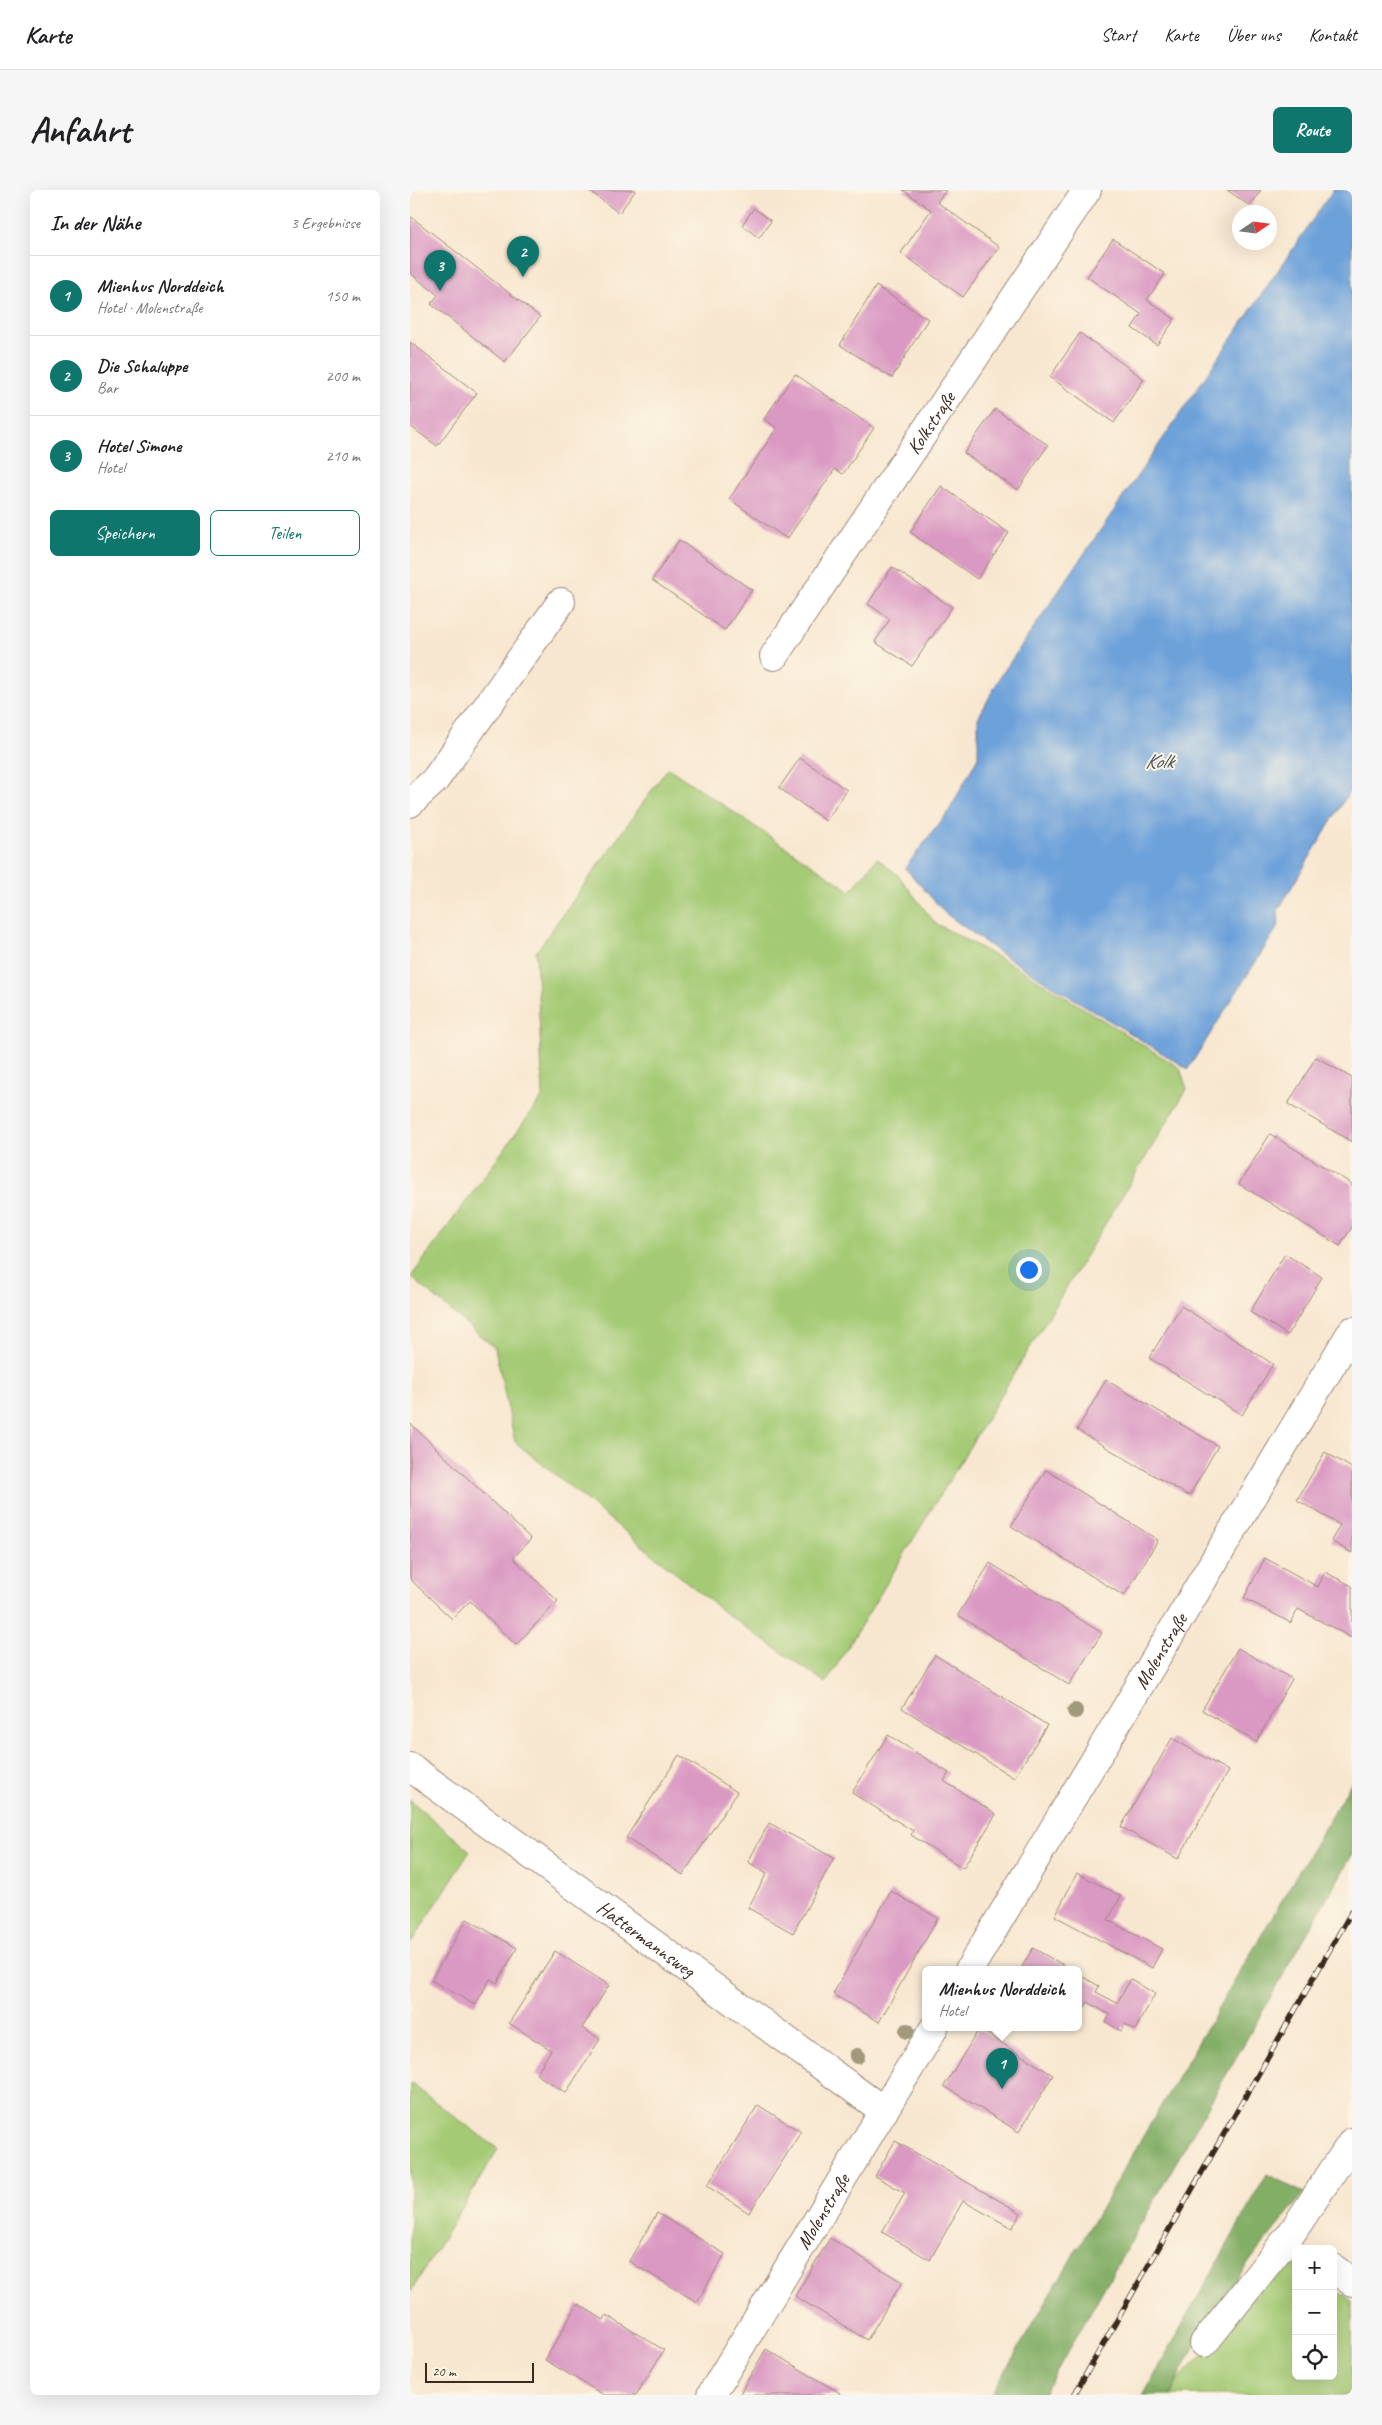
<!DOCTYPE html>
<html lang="de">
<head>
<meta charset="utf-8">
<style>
  :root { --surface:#fff; --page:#f6f6f6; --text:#202124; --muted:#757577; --line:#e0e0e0; --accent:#0f766e }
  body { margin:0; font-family:Caveat,sans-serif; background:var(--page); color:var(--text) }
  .controls { position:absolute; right:15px; bottom:15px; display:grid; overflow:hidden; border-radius:8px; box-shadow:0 5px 20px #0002 }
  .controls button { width:45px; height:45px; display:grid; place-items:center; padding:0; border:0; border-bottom:1px solid var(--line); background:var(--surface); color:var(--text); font:25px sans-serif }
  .compass { position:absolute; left:822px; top:15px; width:45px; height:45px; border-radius:50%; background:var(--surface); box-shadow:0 5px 20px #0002; rotate:77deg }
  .scale { position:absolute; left:15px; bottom:12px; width:109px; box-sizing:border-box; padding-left:5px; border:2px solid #3b2a1e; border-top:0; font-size:14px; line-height:18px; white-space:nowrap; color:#3b2a1e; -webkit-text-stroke:4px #fcf5e5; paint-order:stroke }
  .you { position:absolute; left:618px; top:1079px; width:18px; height:18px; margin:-12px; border:4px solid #fff; border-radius:50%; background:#1a73e8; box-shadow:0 0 0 8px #1a73e833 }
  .badge { display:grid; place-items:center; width:32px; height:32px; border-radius:50%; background:var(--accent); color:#fff; font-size:16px; font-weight:700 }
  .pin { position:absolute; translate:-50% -41px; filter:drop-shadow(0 1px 2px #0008) }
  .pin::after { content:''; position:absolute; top:26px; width:18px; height:15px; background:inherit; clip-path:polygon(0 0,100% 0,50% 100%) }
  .popup { position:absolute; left:512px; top:1776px; width:160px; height:65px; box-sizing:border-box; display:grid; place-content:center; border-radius:8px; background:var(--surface); filter:drop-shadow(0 1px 4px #0005); font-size:16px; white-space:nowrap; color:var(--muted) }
  .popup b { font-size:19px; color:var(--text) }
  .popup::after { content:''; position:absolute; left:50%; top:100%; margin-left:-10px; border:10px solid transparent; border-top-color:var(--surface) }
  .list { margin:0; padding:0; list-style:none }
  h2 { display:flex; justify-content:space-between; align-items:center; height:65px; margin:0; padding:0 20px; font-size:21px }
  h2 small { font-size:16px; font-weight:400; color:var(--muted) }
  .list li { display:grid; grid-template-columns:32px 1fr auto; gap:15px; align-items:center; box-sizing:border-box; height:80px; padding:0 20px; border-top:1px solid var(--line) }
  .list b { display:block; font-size:19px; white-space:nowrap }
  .list p { margin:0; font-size:16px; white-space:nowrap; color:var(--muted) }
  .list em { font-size:16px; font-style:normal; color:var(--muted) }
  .actions { display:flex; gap:10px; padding:15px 20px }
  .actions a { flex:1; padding:11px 0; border:1px solid var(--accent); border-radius:8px; text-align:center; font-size:18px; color:var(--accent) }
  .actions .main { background:var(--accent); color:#fff }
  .icon { flex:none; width:28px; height:28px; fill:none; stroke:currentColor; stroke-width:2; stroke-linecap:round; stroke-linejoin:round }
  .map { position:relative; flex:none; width:942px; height:2205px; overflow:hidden; border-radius:8px }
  header { display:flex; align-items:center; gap:30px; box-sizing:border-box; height:70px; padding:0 25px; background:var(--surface); border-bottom:1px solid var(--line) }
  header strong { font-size:24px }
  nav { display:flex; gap:28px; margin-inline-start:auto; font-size:18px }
  .intro { display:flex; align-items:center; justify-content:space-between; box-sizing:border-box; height:120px; padding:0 30px }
  h1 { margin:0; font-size:35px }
  .button { padding:12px 22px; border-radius:8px; background:var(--accent); color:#fff; font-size:18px; font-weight:700 }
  main { display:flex; gap:30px; padding:0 30px }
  aside { flex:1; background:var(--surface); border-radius:8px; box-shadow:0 5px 20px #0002 }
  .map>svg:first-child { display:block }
  .green { fill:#a4ca74; stroke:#707a49 }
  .forest { fill:#83ae66; stroke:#5f6c42 }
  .water { fill:#6da1da; stroke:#54667c }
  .building { fill:#da99c3 }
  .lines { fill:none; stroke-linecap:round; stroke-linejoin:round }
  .minor-casing { stroke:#9a8877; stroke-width:30 }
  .minor { stroke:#fff; stroke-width:28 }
  .rail-casing { stroke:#3b2a1e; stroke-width:5.5 }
  .rail { stroke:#fcf5e5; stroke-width:4; stroke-dasharray:11; stroke-linecap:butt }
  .tree { fill:#a1997c }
  .labels { text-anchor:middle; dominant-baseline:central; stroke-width:4; stroke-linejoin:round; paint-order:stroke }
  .street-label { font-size:20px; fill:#3b2a1e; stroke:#fcf5e5 }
  .water-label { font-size:21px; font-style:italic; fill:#4c5460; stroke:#fcf5e5 }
</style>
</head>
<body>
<header>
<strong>Karte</strong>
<nav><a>Start</a><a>Karte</a><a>Über uns</a><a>Kontakt</a></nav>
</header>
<div class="intro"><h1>Anfahrt</h1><a class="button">Route</a></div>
<main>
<aside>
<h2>In der Nähe<small>3 Ergebnisse</small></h2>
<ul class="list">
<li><span class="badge">1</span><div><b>Mienhus Norddeich</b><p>Hotel · Molenstraße</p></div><em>150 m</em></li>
<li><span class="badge">2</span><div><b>Die Schaluppe</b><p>Bar</p></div><em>200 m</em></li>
<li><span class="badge">3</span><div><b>Hotel Simone</b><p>Hotel</p></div><em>210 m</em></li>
</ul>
<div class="actions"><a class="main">Speichern</a><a>Teilen</a></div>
</aside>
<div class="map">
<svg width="942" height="2205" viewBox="0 0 942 2205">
  <rect width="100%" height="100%" fill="#fcf5e5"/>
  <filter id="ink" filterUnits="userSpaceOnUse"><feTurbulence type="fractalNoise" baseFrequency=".02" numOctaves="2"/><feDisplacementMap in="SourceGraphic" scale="10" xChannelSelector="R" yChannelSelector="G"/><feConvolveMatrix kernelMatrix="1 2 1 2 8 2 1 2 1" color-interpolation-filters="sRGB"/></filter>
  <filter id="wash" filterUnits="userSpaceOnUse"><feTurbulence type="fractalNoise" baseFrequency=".0096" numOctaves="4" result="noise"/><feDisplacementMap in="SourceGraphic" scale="20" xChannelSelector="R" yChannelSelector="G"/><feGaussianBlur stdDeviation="1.12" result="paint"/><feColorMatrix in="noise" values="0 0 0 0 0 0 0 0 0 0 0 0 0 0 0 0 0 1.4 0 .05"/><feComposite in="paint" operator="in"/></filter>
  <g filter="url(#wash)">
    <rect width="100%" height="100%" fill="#f8e7d0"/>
    <path class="green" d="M258,578L441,701L467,668L488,685L525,733L615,782L770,878L777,899L416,1493L315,1423L105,1252L85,1158L1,1087L133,906L126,762Z
      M0,1610L60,1661L0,1755Z
      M0,1893L88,1959L0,2103Z
      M886,2073V2186H923V2097L942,2111V2205H760L768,2190L818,2141L866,2077Z"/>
    <path class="forest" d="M942,1591V1665L633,2205H581Z
      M857,1984L894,2003L849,2059L801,2123L760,2205H733Z"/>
    <path class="water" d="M923,0H942V597L868,720L869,735L778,879L591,764L535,723L495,678L539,621L568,567V528L592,484Z"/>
    <g id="blocks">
      <path class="building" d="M178,0H226L209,23Z
        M493,0H536L527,12L589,57L553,107L491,63L521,20Z
        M817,0H851L840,16Z
        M344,18L361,31L349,48L332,35Z
        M0,26L130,127L95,172L21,114L28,105L0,83Z
        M703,49L755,84L737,110L765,129L747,155L722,138L731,124L677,87Z
        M466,96L518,129L482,188L430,155Z
        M670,143L734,189L704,233L640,187Z
        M0,152L67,203L27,256L0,236Z
        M385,184L464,238L433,284L425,279L377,349L319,309L367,238L354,229Z
        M585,219L638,255L608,300L554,263Z
        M531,296L599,343L567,389L500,342Z
        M269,350L342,400L315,440L242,390Z
        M482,377L542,417L502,476L465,452L480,429L458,414Z
        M390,568L437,600L416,631L369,598Z
        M906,867L942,888V952L878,914Z
        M860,944L942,994V1037L930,1056L829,994Z
        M875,1064L912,1087L878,1145L840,1122Z
        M771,1116L863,1174L832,1225L739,1168Z
        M696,1190L808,1256L779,1306L667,1240Z
        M0,1233L121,1349L103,1368L148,1411L106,1455L60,1411L42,1429L0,1389Z
        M915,1262L942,1278V1363L921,1351L930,1335L887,1310Z
        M636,1280L748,1350L714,1406L601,1336Z
        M855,1368L908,1397L915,1382L942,1396V1448L888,1419L881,1433L834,1408Z
        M580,1373L692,1443L659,1495L548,1425Z
        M828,1458L882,1489L846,1552L792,1520Z
        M525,1465L637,1535L604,1588L492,1518Z
        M478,1545L539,1583L534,1591L586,1624L553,1678L501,1645L503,1641L442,1603Z
        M762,1548L818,1581L768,1669L711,1637Z
        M269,1565L327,1602L273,1685L216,1648Z
        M359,1633L424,1668L383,1743L338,1718L357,1683L338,1672Z
        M667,1683L711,1706L698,1730L752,1759L742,1778L645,1726Z
        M481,1701L528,1728L469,1832L423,1804Z
        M57,1729L107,1758L87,1793L80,1789L65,1815L21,1790Z
        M623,1758L662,1780H610Z
        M145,1761L199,1795L172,1838L190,1849L156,1903L126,1884L141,1860L99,1833Z
        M668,1784L689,1796L686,1802L707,1813L721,1789L745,1804L725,1840L715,1834L711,1841L696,1832L700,1825L678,1812L668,1829Z
        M569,1839L643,1885L609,1942L534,1896Z
        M348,1915L391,1942L339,2023L297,1996Z
        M485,1951L611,2023L602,2038L553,2011L520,2070L472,2042L495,2003L465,1986Z
        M247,2023L315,2064L287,2112L219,2071Z
        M420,2048L492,2092L457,2150L385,2106Z
        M168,2114L194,2130L196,2125L254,2160L226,2205H194L135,2170Z
        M356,2159L430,2203L429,2205H329Z"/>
    </g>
  </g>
  <g filter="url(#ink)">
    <use href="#blocks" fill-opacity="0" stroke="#9a8877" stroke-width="1"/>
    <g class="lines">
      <g class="minor-casing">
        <g id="minor">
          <path id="s1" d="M364,466L677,0"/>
          <path d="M0,613L25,590L151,412"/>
          <path id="s2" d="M0,1577L474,1921"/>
          <path id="s3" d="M559,1780L942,1141"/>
          <path d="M923,2078L942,2092"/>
          <path d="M794,2153L881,2044L942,1952"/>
          <path id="s4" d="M301,2205L524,1838"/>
        </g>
      </g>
      <use href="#minor" class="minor"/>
      <g class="rail-casing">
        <path id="rail" d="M664,2205L942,1721"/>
      </g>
      <use href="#rail" class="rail"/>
    </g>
    <g class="tree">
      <circle cx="665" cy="1521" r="8"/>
      <circle cx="497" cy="1841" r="8"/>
      <circle cx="447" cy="1866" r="8"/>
    </g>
  </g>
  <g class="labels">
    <g class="street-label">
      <text stroke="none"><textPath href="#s1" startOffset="281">Kolkstraße</textPath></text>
      <text stroke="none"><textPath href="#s3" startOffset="372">Molenstraße</textPath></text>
      <text stroke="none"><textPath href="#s2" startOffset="292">Hattermannsweg</textPath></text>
      <text stroke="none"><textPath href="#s4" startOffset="215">Molenstraße</textPath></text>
    </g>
    <g class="water-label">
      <text x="749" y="571">Kolk</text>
    </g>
  </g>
</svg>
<div class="controls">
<button>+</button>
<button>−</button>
<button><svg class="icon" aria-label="locate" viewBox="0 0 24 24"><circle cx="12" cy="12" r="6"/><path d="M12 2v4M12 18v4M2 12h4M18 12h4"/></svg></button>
</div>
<svg class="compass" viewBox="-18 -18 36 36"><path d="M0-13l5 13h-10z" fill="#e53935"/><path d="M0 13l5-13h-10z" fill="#757577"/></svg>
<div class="scale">20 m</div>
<div class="you"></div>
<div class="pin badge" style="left:592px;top:1899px">1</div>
<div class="popup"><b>Mienhus Norddeich</b>Hotel</div>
<div class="pin badge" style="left:113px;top:87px">2</div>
<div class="pin badge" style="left:30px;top:101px">3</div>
</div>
</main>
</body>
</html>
